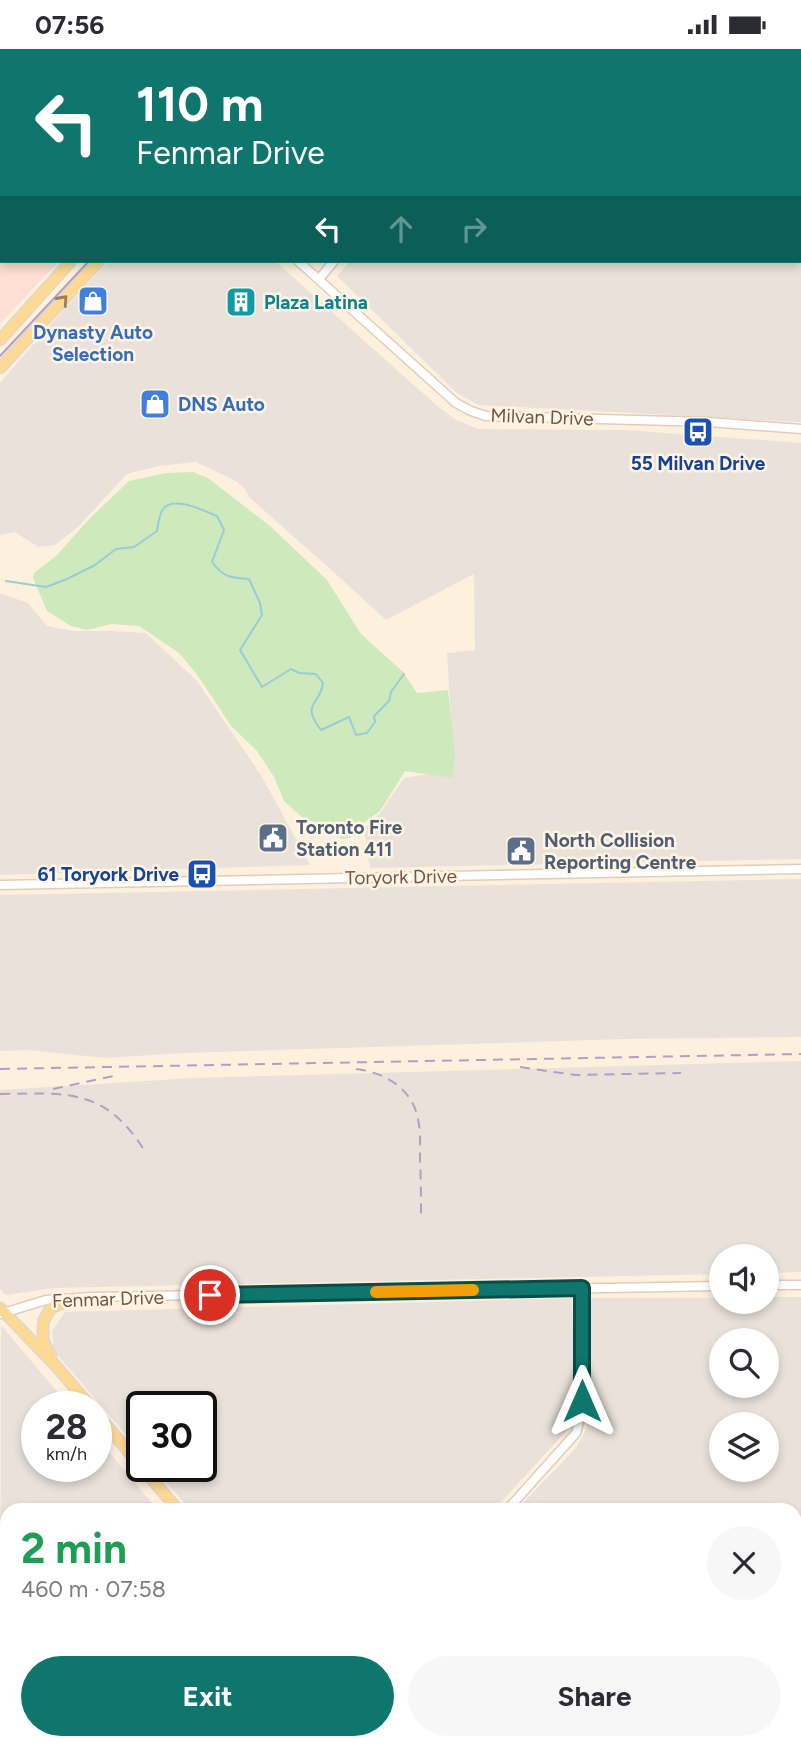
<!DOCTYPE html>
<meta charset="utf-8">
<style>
:root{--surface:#fff;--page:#f7f7f7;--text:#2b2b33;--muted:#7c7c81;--accent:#0f766e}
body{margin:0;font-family:Figtree,sans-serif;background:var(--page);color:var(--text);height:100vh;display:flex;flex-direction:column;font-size:26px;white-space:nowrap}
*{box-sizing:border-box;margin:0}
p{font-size:23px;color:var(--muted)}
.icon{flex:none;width:38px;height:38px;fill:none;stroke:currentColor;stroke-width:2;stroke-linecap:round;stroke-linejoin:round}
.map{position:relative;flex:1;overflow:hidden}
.side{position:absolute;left:0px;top:1454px;width:802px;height:247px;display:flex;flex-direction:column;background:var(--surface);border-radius:21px 21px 0 0;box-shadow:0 4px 10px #0003}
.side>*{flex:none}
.top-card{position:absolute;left:0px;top:0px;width:802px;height:214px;box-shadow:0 4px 10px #0003;background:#0f766e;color:#fff;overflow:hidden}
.controls{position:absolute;left:709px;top:1195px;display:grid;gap:14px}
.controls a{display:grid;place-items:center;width:70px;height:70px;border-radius:50%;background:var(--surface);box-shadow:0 4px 10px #0003;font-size:35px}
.speed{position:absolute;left:21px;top:1342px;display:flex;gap:14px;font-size:35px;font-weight:700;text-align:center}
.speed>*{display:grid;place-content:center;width:91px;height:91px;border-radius:50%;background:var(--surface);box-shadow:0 4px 10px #0003;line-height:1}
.speed small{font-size:18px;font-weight:400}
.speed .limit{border:4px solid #111;border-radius:10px;background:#fff;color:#111}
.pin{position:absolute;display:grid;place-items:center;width:60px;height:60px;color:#fff;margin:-30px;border:4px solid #fff;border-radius:50%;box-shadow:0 2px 7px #0007}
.me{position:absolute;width:77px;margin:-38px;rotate:0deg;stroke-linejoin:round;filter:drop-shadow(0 0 5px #0008)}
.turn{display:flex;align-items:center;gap:24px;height:147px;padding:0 21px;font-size:32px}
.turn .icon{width:91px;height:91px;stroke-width:2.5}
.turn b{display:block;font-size:49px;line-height:60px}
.lanes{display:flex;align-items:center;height:66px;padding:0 21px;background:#0003;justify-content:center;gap:35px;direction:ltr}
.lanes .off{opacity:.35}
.round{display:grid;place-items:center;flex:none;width:74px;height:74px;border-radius:37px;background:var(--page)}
.headline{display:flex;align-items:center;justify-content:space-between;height:119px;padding:0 21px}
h1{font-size:42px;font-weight:700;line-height:52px;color:#1e9e55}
.cta{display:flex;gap:14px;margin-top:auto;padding:14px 21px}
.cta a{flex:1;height:80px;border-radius:42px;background:var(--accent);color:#fff;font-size:28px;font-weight:700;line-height:80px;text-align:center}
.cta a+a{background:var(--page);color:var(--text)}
.status{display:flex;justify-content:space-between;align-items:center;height:49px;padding:0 35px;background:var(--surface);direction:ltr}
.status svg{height:19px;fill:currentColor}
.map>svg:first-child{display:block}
</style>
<div class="status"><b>07:56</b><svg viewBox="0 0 49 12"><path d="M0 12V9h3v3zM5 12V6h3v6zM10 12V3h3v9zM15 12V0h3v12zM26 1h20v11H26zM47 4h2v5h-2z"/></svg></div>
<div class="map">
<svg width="801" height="1700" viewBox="0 0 801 1700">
<rect width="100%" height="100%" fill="#fdf1de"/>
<!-- residential -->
<path fill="#f4e3cc" d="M0,0H194L193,2H2V137L0,135Z"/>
<!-- commercial -->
<path fill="#fedfd1" d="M0,135L2,137V212H59L0,275Z"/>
<!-- industrial -->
<path fill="#eae2da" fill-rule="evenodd" d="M303,0H703L707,2H301Z
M800,204L801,205V373L478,356L457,344L337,227L351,212H800Z
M109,212H275L435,355L456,371L479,380L625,381L801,394V810L370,819L364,780L380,764L404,729L454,721L447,604L475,601L474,525L386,571L329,519L250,449L245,440L236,432L196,413L159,417L127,425L78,478L55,496L38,498L15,483L0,486V334L57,268Z
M0,544L28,554L47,577L73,582H112L146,584L197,632L261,726L310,816L0,826Z
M801,830V988L626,990L184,1004L105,1009L29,1001L0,1002V846Z
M801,1012V1223L767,1224L766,1208H721V1225L54,1239L6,1246L0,1240V1041L193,1029Z
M767,1248H801V1614L795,1621L794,1461H516L576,1399L587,1378L588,1249H721V1253H766ZM721,1292H766V1337H721ZM721,1376H766V1421H721Z
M572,1249L575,1358L568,1380L494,1461H190L153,1418H201V1358H142V1404L54,1302L52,1282L65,1263Z
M1,1276L70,1358H37V1418H96V1388L158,1461H7V1694H276L271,1700H0Z
M801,1648V1700H751L757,1694H794L795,1654Z
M307,1694H354L359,1700H302Z
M386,1694H725L719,1700H391Z"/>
<!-- green -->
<path fill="#ceeabd" d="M193,423L208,429L270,477L327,531L361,585L403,623L417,644L448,641L455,703L453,729L405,722L380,762L361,776L350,789L341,790L322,776L303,769L284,752L274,728L257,702L231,677L198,627L179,604L139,577L111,575L87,581L71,577L47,562L33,529L34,524L56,507L92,467L129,432L166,424Z"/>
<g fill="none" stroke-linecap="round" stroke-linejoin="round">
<!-- stream -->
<path stroke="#98ccd8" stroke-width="2" d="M6,532L46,538L67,530L95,516L116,500L134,498L157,482C158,475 159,466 163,460C174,446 204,462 217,467L224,481L212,513C223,528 230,529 249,530L260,554L262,566L240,601L262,638L291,620L299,624L316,625L323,634C320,657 300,654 321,681L349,668L356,686L367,684L375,673L374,667L389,652L391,643L404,625"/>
<!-- minor casing -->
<g stroke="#e0cdba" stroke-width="11">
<path id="minor" d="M63,0L65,2
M108,2L109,0
M800,188L801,189
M298,212L456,354L471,362L486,367L709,373L801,380
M319,230L334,212
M0,836L801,820
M766,1236H801
M0,1265L46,1251L91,1248L721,1237
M507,1461L576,1384L582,1362L581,1239
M794,1636L801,1630
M290,1700L295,1694
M734,1700L739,1694"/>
</g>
<!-- major casing -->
<g stroke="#ddd7d3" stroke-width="13">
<path id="major" d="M266,2L268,0
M290,2L292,0
M0,291L71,212
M0,319L99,212
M0,1259L56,1317L91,1358
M51,1307L43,1291V1278L44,1271L51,1259L73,1250
M96,1364L178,1461
M373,1694L378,1700"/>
</g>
<!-- minor -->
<use href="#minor" stroke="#fff" stroke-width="8"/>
<!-- major -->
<use href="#major" stroke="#fed993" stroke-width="10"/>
<!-- tram -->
<path stroke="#b49ec5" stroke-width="2" d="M275,2L276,0
M0,307L89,212"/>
<!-- rail -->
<path stroke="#b49ec5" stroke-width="2" stroke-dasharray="10 7" stroke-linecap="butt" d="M520,1018L575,1026L681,1024
M0,1020L801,1005
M356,1020C383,1023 410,1038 417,1066C421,1080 420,1095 420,1110C421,1130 421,1150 421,1170
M53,1040L118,1026
M0,1045C69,1044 106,1039 146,1104"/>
</g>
<!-- one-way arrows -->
<defs><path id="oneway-chevron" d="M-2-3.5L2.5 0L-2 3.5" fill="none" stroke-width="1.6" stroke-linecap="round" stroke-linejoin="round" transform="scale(1.75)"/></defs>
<use stroke="#9c7e5d" href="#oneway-chevron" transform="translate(63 251) rotate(-48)"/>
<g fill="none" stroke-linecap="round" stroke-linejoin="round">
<!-- route casing -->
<g stroke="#0a4d48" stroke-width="18">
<path id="route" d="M210,1246L582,1239V1352"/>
</g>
<!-- route -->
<use href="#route" stroke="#0f766e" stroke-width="12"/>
<!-- slow -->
<path stroke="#f59e0b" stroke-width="12" d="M376,1243L473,1241"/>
</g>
<!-- icons -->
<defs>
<g id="shop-square" transform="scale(1.575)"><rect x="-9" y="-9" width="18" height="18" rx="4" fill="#3f7fe0" stroke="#fff5e4"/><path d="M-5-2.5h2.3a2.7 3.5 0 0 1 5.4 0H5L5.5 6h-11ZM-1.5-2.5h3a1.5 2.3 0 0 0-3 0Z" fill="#fff"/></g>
<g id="building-square" transform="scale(1.575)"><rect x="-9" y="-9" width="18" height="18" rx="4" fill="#0f9aa8" stroke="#fff5e4"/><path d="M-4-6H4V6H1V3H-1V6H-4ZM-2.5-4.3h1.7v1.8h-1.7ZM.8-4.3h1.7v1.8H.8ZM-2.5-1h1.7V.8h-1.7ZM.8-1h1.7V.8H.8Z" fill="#fff"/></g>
<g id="bus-square" transform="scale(1.575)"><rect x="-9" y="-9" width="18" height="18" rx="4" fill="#1a4fb4" stroke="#fff5e4"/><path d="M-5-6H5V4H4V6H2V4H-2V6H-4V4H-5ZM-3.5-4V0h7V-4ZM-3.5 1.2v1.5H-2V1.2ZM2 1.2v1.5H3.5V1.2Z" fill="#fff"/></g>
<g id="civic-square" transform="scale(1.575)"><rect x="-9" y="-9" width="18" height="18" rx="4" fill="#5c6f8a" stroke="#fff5e4"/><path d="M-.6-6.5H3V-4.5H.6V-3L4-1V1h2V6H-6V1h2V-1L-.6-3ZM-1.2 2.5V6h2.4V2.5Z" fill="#fff"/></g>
</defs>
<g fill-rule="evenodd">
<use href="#shop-square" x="93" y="252"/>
<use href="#building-square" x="241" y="253"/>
<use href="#shop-square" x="155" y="355"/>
<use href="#bus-square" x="698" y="383"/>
<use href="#civic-square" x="273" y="789"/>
<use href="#civic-square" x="521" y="802"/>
<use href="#bus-square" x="202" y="825"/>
</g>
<g text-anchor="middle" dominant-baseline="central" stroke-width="5" stroke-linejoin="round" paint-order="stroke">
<!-- culture labels -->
<g font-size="19" font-weight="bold" fill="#0d838f" stroke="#fff5e4" text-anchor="start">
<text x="264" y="253">Plaza Latina</text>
</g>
<!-- shop labels -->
<g font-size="19" font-weight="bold" fill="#366cbe" stroke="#fff5e4">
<text x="93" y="283">Dynasty Auto<tspan x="93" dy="22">Selection</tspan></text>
<text x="178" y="355" text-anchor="start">DNS Auto</text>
</g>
<!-- street labels -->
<g font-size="19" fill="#725746" stroke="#fff5e4">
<text transform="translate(542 368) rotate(2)">Milvan Drive</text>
<text transform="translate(401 828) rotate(-1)">Toryork Drive</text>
<text transform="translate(108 1250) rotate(-2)">Fenmar Drive</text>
</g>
<!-- transit labels -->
<g font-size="19" font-weight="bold" fill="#164399" stroke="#fff5e4">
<text x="698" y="414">55 Milvan Drive</text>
<text x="179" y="825" text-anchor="end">61 Toryork Drive</text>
</g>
<!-- service labels -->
<g font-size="19" font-weight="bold" fill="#4e5e75" stroke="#fff5e4" text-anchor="start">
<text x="296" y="778">Toronto Fire<tspan x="296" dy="22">Station 411</tspan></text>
<text x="544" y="791">North Collision<tspan x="544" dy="22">Reporting Centre</tspan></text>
</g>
</g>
</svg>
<div class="controls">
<a><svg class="icon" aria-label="sound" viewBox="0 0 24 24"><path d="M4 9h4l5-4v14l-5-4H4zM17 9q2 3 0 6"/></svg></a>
<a><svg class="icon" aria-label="search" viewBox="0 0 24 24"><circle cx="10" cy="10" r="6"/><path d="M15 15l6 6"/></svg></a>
<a><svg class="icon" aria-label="layers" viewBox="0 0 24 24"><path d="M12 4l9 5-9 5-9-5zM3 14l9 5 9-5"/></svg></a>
</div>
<div class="speed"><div>28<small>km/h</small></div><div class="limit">30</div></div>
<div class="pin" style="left:210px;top:1246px;background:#d93025"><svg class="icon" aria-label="arrive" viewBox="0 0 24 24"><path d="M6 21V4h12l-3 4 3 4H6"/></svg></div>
<svg class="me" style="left:582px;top:1352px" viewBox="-20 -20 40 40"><path d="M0-17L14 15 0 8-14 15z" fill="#0f766e" stroke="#fff" stroke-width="4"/></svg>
<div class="top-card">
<div class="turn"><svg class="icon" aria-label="left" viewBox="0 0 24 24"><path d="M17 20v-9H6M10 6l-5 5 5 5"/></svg><div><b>110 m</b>Fenmar Drive</div></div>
<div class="lanes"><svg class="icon" aria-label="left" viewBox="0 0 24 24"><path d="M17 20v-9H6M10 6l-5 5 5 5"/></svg><svg class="icon off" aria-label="ahead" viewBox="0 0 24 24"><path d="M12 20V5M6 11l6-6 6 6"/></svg><svg class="icon off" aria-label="right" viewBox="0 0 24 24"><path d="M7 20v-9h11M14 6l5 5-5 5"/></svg></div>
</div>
<section class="side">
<div class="headline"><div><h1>2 min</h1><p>460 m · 07:58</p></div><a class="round"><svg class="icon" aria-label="close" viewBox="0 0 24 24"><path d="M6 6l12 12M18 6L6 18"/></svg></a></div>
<div class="cta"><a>Exit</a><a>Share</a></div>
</section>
</div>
